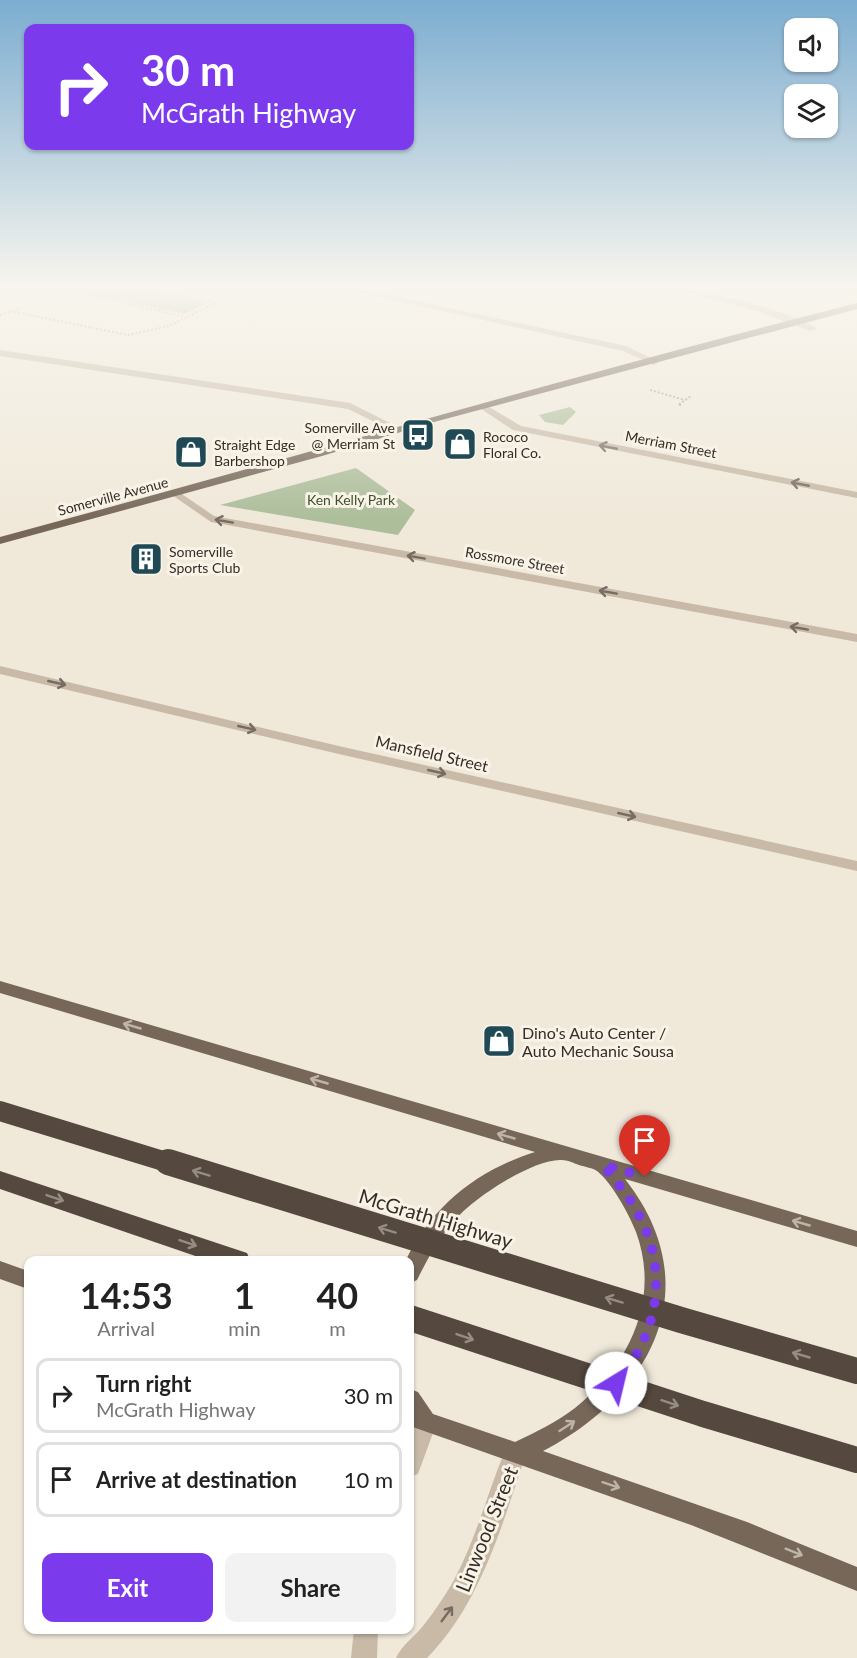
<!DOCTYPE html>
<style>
:root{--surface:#fff;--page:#f2f2f2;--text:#222;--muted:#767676;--line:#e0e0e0;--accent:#7c3aed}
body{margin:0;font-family:Lato,sans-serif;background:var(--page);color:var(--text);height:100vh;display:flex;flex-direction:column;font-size:22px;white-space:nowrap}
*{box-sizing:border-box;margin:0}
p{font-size:20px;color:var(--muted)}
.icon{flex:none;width:33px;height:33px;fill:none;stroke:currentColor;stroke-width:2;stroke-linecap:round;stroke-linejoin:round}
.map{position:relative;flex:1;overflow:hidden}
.details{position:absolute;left:24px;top:1256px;width:390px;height:378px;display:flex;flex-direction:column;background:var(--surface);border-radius:12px;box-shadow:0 2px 4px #0004}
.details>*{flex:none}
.hud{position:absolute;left:24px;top:24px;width:390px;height:126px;border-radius:12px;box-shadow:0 2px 4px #0004;background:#7c3aed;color:#fff;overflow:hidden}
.fabs{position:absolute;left:784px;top:18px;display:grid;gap:12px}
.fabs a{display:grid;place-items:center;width:54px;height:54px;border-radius:12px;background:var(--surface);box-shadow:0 2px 4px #0004;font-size:30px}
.pin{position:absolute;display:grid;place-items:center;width:51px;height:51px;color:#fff;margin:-62px -26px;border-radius:50% 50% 50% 0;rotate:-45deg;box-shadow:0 0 6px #0007}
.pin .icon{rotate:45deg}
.me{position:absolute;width:66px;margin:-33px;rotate:36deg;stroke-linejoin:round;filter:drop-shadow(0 0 4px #0008)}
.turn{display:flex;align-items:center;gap:21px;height:126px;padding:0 18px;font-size:27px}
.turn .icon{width:78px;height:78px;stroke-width:2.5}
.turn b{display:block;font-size:42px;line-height:51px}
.eta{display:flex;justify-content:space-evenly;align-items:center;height:102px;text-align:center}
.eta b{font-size:36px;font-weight:700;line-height:42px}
.action{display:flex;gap:12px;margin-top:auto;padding:12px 18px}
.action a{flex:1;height:69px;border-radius:12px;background:var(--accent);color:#fff;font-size:24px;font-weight:700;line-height:69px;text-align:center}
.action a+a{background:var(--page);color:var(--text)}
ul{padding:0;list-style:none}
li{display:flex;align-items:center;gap:18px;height:75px;margin:0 12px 9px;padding:0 6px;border:3px solid var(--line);border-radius:12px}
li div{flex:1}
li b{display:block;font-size:22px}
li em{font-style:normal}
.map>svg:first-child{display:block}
</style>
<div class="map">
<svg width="857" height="1658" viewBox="0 0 857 1658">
<rect width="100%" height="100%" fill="#f0e9da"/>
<!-- green -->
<path fill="#adbe9b" d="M79,288H144L206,303L185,314L74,291Z
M570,407L576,412L563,425L545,422L539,415Z
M356,468L415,510L398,535L220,505Z"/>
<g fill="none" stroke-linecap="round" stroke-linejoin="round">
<!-- path -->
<path stroke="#b3a591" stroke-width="2" stroke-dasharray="2 2" stroke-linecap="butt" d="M72,291L186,317
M10,311L128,335L169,326L215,303L152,288
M0,315L21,308
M650,390L685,400
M681,405H678L691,396"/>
<!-- minor -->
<path fill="#c8baa7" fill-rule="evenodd" d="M338,288H356L626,346L659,362L654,365L623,351Z
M667,288C698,288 794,311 817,329L810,331L757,311Z
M0,350L350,403L402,429L393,431L348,409L0,356Z
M484,404L521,426L857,492V498L513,430L481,409L479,407Z
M176,490L214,516L857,634V642L211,522L172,495V491Z
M0,666L343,747L857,861V871L343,755L0,674Z
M426,1412L434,1415L437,1422L418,1474L410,1477V1436L418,1415Z
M515,1443L523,1446L526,1454C502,1525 481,1603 427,1658H396C402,1645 414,1637 423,1626C434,1612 445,1596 454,1580C477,1537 488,1490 507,1446Z
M354,1629H378L377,1658H351Z"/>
<!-- major -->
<path fill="#766759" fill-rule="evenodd" d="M857,303V309L434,422L322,456L0,544V537C286,460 570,376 857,303Z
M0,981L857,1231V1247L625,1179C709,1286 653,1394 543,1451L747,1522L857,1567V1591L691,1525L410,1426V1389L418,1392L433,1414L515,1442C536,1432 557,1422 575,1408C629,1365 661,1300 636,1232C629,1214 612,1183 597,1171C593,1168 585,1167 579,1165C574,1163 567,1160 562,1160C534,1158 474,1198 456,1219C439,1237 428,1258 417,1280L410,1283V1260H406C432,1206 478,1170 535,1152L0,993Z
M0,1261L28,1271V1289L0,1279Z"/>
<!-- highway -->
<path fill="#55493f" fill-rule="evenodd" d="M0,1171L247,1253L250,1260H207L0,1189Z"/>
<!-- highway-bridge-far1 -->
<path stroke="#55493f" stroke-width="20" d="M0,1111L173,1164"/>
<!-- highway-bridge -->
<path stroke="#55493f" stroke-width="26" d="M168,1162L681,1320L857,1371
M410,1318L703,1414L857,1460"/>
</g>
<!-- one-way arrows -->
<defs><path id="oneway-shaft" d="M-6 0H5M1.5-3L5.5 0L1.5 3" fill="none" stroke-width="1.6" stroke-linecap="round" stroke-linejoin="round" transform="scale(1.5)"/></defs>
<g stroke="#776c61">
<use href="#oneway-shaft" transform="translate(608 447) rotate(-169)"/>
<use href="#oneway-shaft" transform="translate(800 484) rotate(-169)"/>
<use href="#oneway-shaft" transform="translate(224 521) rotate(-170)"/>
<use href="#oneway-shaft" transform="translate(416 557) rotate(-170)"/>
<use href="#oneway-shaft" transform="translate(608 592) rotate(-170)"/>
<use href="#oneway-shaft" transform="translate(799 628) rotate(-170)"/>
<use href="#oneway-shaft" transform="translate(57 683) rotate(13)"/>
<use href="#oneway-shaft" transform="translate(247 728) rotate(13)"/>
<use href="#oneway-shaft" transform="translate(437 772) rotate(13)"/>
<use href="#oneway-shaft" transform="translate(627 815) rotate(13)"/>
<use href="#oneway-shaft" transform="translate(447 1614) rotate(-53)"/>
</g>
<g stroke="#beb4a7">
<use href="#oneway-shaft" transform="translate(132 1026) rotate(-164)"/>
<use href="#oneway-shaft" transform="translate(319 1081) rotate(-164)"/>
<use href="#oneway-shaft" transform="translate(506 1136) rotate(-164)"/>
<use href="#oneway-shaft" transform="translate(801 1223) rotate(-164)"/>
<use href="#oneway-shaft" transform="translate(567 1426) rotate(-33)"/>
<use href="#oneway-shaft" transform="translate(611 1485) rotate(18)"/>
<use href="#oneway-shaft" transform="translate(794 1552) rotate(22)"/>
</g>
<g stroke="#968d82">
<use href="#oneway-shaft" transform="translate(201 1173) rotate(-163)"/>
<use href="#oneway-shaft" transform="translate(55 1198) rotate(19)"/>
<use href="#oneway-shaft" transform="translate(387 1230) rotate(-163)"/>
<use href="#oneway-shaft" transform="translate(188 1243) rotate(19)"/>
<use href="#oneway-shaft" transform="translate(614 1300) rotate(-163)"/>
<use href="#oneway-shaft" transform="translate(465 1337) rotate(19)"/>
<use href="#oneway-shaft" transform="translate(801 1355) rotate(-164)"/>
<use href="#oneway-shaft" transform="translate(670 1403) rotate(18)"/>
</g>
<!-- sky -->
<linearGradient id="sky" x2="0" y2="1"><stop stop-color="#7cadd0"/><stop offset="0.55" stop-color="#f8f5ee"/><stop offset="1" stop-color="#f8f5ee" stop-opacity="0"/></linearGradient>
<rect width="857" height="521" fill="url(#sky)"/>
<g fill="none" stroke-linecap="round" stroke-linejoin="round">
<!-- route -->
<path stroke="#7c3aed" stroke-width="10" stroke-dasharray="0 18" d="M616,1383C661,1332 670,1264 633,1205C625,1191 613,1178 603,1165L645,1177"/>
</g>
<!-- icons -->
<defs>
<g id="bus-square" transform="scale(1.725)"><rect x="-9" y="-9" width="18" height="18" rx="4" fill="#1f4954" stroke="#f8f3e6"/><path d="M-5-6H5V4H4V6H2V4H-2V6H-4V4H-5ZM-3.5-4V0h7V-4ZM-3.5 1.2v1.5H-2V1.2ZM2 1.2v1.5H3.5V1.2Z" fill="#fff"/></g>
<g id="shop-square" transform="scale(1.725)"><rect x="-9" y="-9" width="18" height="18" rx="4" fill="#1f4954" stroke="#f8f3e6"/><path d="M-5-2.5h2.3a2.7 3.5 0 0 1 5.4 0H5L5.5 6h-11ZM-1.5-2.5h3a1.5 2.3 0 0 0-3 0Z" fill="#fff"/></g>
<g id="building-square" transform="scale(1.725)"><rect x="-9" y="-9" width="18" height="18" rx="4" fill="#1f4954" stroke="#f8f3e6"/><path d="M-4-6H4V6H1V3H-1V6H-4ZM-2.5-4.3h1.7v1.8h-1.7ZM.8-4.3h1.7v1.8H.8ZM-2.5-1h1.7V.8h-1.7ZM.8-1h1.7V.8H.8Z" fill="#fff"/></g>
</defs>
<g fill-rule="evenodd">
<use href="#bus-square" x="418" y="435"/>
<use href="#shop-square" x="460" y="444"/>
<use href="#shop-square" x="191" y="452"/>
<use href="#building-square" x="146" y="559"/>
<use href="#shop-square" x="499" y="1041"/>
</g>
<g text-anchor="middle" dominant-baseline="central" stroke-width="6" stroke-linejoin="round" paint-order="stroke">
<!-- far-poi labels -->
<g font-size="14" fill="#342d27" stroke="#f8f3e6" text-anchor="start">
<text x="395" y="427" text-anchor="end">Somerville Ave<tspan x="395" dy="16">@ Merriam St</tspan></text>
<text x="483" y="436">Rococo<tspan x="483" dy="16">Floral Co.</tspan></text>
<text x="214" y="444">Straight Edge<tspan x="214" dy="16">Barbershop</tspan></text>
<text x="169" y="551">Somerville<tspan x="169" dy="16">Sports Club</tspan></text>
</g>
<!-- far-street labels -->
<g font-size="14" fill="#342d27" stroke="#f8f3e6">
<text transform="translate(671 444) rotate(11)">Merriam Street</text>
<text transform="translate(113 496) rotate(-15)">Somerville Avenue</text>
<text transform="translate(515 560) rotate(10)">Rossmore Street</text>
</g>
<!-- far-park labels -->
<g font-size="14" fill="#3e512c" stroke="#f8f3e6">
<text x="351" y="499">Ken Kelly Park</text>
</g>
<!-- street labels -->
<g font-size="16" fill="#342d27" stroke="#f8f3e6">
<text transform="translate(432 753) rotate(13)">Mansfield Street</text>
</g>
<!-- poi labels -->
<g font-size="16" fill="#342d27" stroke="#f8f3e6" text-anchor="start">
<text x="522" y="1032">Dino's Auto Center /<tspan x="522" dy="18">Auto Mechanic Sousa</tspan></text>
</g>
<!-- near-street labels -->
<g font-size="20" fill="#342d27" stroke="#f8f3e6">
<text transform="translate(436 1218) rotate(17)">McGrath Highway</text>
<text transform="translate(486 1529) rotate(-68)">Linwood Street</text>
</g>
</g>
</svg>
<div class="fabs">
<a><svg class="icon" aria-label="sound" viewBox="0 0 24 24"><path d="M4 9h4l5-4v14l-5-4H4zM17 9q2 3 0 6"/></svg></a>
<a><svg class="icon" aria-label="layers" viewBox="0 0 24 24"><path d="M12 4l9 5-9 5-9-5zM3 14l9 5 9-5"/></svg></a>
</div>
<div class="pin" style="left:645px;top:1177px;background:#d93025"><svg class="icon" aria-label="arrive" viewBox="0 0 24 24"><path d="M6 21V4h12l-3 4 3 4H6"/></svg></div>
<svg class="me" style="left:616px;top:1383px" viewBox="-20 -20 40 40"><circle r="19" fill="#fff"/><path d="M0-13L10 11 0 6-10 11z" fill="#7c3aed"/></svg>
<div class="hud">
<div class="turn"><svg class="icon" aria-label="right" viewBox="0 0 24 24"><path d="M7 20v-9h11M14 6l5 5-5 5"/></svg><div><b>30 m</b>McGrath Highway</div></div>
</div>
<section class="details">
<div class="eta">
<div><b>14:53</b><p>Arrival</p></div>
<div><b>1</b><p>min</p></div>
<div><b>40</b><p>m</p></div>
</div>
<ul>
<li><svg class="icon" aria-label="right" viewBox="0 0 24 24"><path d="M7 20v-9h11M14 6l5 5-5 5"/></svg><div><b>Turn right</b><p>McGrath Highway</p></div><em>30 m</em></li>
<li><svg class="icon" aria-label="arrive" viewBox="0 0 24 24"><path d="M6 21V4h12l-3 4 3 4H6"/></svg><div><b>Arrive at destination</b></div><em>10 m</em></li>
</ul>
<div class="action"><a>Exit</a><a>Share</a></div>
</section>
</div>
